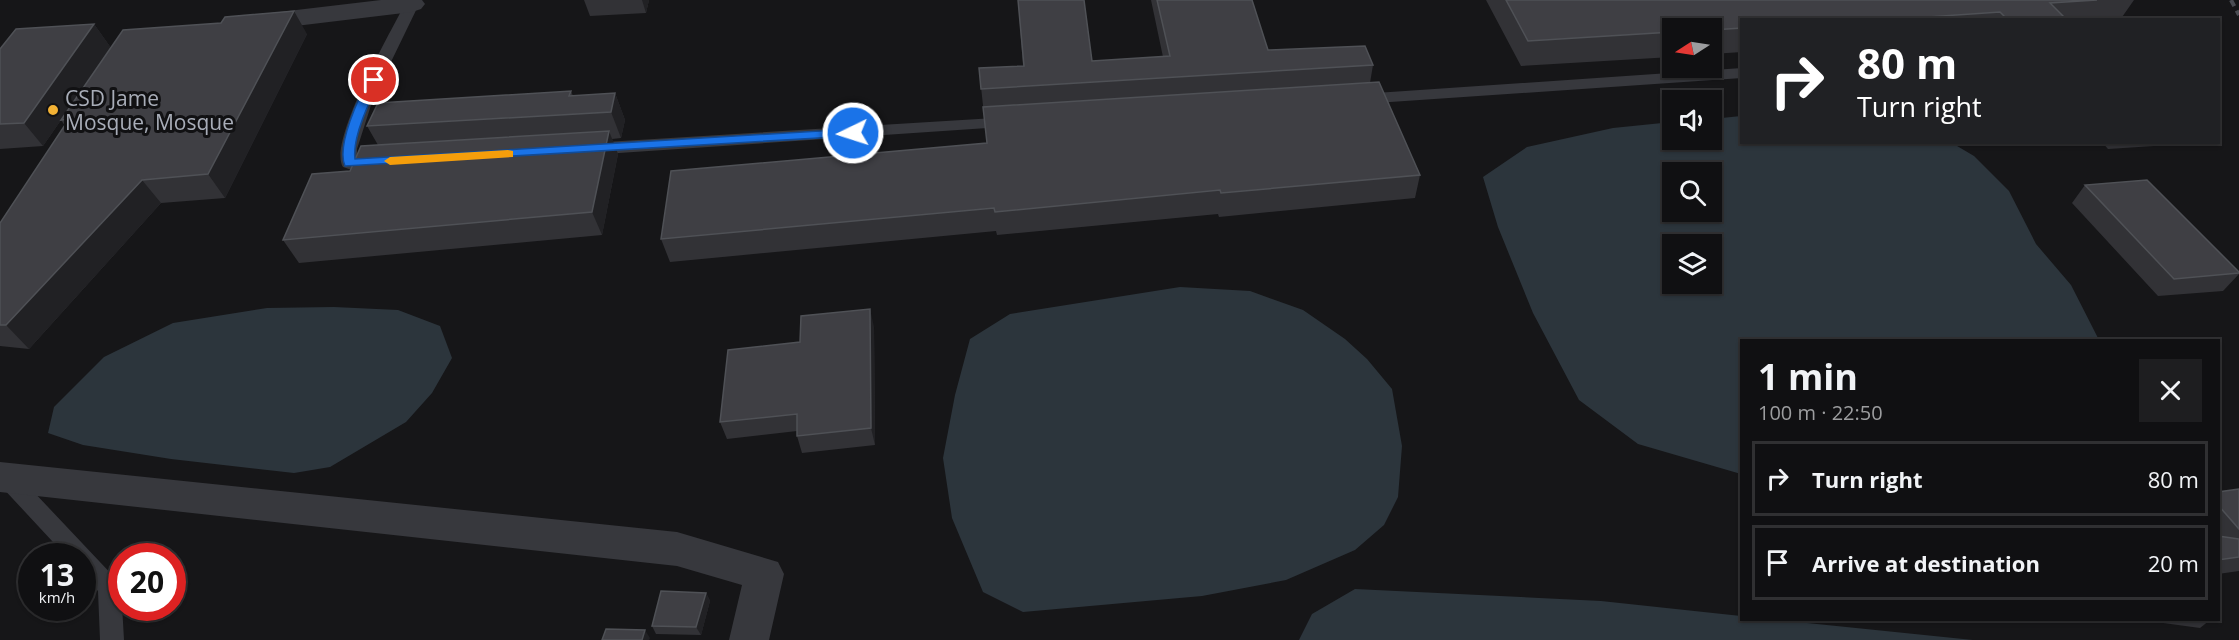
<!DOCTYPE html>
<meta charset="utf-8">
<style>
:root{--surface:#101012;--page:#1e1e20;--text:#f1f3f6;--muted:#9c9d9f;--line:#303032}
body{margin:0;font-family:"Open Sans",sans-serif;background:var(--page);color:var(--text);height:100vh;display:flex;flex-direction:column;font-size:22px;white-space:nowrap}
*{box-sizing:border-box;margin:0}
p{font-size:20px;color:var(--muted)}
.icon{flex:none;width:33px;height:33px;fill:none;stroke:currentColor;stroke-width:2;stroke-linecap:round;stroke-linejoin:round}
.map{position:relative;flex:1;overflow:hidden}
.sheet{position:absolute;left:1740px;top:339px;width:480px;height:282px;display:flex;flex-direction:column;background:var(--surface);border-radius:0px;box-shadow:0 2px 4px #0004,0 0 0 2px var(--line)}
.sheet>*{flex:none}
.hud{position:absolute;left:1740px;top:18px;width:480px;height:126px;border-radius:0px;box-shadow:0 2px 4px #0004,0 0 0 2px var(--line);background:#202124;color:#fff;overflow:hidden}
.needle{width:39px;rotate:258deg}
.buttons{position:absolute;left:1662px;top:18px;display:grid;gap:12px}
.buttons a{display:grid;place-items:center;width:60px;height:60px;border-radius:0px;background:var(--surface);box-shadow:0 2px 4px #0004,0 0 0 2px var(--line);font-size:30px}
.speed{position:absolute;left:18px;top:543px;display:flex;gap:12px;font-size:30px;font-weight:700;text-align:center}
.speed>*{display:grid;place-content:center;width:78px;height:78px;border-radius:50%;background:var(--surface);box-shadow:0 2px 4px #0004,0 0 0 2px var(--line);line-height:1}
.speed small{font-size:15px;font-weight:400}
.speed .limit{border:9px solid #d22;background:#fff;color:#111}
.pin{position:absolute;display:grid;place-items:center;width:51px;height:51px;color:#fff;margin:-26px;border:3px solid #fff;border-radius:50%;box-shadow:0 2px 6px #0007}
.me{position:absolute;width:66px;margin:-33px;rotate:266deg;stroke-linejoin:round;filter:drop-shadow(0 0 4px #0008)}
.turn{display:flex;align-items:center;gap:21px;height:126px;padding:0 18px;font-size:27px}
.turn .icon{width:78px;height:78px;stroke-width:2.5}
.turn b{display:block;font-size:42px;line-height:51px}
.round{display:grid;place-items:center;flex:none;width:63px;height:63px;border-radius:0px;background:var(--page)}
.headline{display:flex;align-items:center;justify-content:space-between;height:102px;padding:0 18px}
h1{font-size:36px;font-weight:700;line-height:45px}
ul{padding:0;list-style:none}
li{display:flex;align-items:center;gap:18px;height:75px;margin:0 12px 9px;padding:0 6px;border:3px solid var(--line);border-radius:0px}
li div{flex:1}
li b{display:block;font-size:22px}
li em{font-style:normal}
.map>svg:first-child{display:block}
</style>
<div class="map">
<svg width="2239" height="640" viewBox="0 0 2239 640">
<rect width="100%" height="100%" fill="#161618"/>
<!-- water -->
<path fill="#2c353c" fill-rule="evenodd" d="M1741,116L1742,142L1952,143L1974,156L2009,191L2036,244L2071,285L2099,340H1742L1741,474L1638,444L1579,400L1533,313L1498,227L1483,177L1527,147L1613,128L1672,122V140H1712V119ZM1672,172H1712V212H1672ZM1672,244H1712V284H1672Z
M1180,287L1250,291L1303,310L1345,339L1367,359L1392,389L1402,446L1398,497L1384,525L1355,550L1286,580L1202,596L1023,612L983,592L952,518L943,458L955,395L970,339L1010,314Z
M334,307L398,310L440,326L452,358L432,393L406,422L330,467L294,473L171,459L83,445L48,433L54,407L104,357L173,323L267,308Z
M1355,589L1601,601L1741,616L1742,620H1777L1973,640H1299L1312,614Z"/>
<g fill="none" stroke-linecap="round" stroke-linejoin="round">
<!-- lane -->
<path fill="#37383d" fill-rule="evenodd" d="M407,0H421L373,99L357,149V157L386,158L389,162L386,166L349,169L343,167C327,142 393,28 407,0Z
M1742,68V78L1361,104L1353,99L1361,94Z
M1011,117L1017,118L1019,122L1017,126L589,155L583,153L580,149L583,145L589,143Z
M6,468L14,471L117,580L121,587L124,640H100L98,591L82,575V556H66L0,485V470Z"/>
<!-- street -->
<path fill="#37383d" fill-rule="evenodd" d="M381,0H422L425,4L421,9L412,12L253,31L244,28L240,23L244,18L253,15Z
M0,462L677,532L778,562L784,574L769,640H729L742,585L677,566L0,492Z"/>
<!-- rail -->
<path stroke="#4a4c52" stroke-width="4" stroke-dasharray="7 5" stroke-linecap="butt" d="M2231,0L2239,15"/>
</g>
<!-- wall -->
<path fill="#323236" d="M584,0H649L646,13L590,16Z
M1018,0H1084L1092,61L1163,57L1151,0H1252L1268,50L1373,65L1370,83L1420,175L1415,198L1219,217L1218,214L997,235L996,231L670,262L661,239L987,143L979,68L1023,66Z
M1486,0H2134L2120,20H1742V52L1712,54V28H1672V57L1521,66Z
M94,24L111,48L307,34L225,198L161,203L29,349L0,346V223L65,126L61,120L43,146L0,149V49Z
M571,91L573,96L615,93L625,120L621,138L612,139L618,154L602,235L299,263L283,240L350,171L378,145L367,126Z
M2102,142H2157L2154,146L2108,149Z
M2085,185L2239,272V274L2223,291L2158,296L2072,203Z
M874,327L875,445L802,453L797,436V431L727,439L720,422L800,342Z
M2239,489V571L2218,574V492Z
M706,593L710,601L701,635L656,634L652,626Z
M2155,620H2210L2200,628L2156,622Z"/>
<!-- shaded-wall -->
<path fill="#212124" d="M642,0H649L646,13Z
M294,11L307,34L225,198L208,174Z
M94,24L111,48L43,146L24,123Z
M615,93L625,120L621,138L611,112Z
M609,131L618,154L602,235L592,212Z
M142,180L161,203L29,349L6,325Z
M870,309L874,327L875,445L871,428Z
M706,593L710,601L701,635L696,627Z
M645,630L650,638L649,640H642Z"/>
<!-- building -->
<path fill="#3f3f44" stroke="#4f5156" stroke-width="1.5" d="M1018,0H1084L1092,61L1170,56L1157,0H1252L1268,50L1365,46L1373,65L981,89L979,68L1024,66Z
M1506,0H2097L2050,3L2067,20H2008L2000,12L1884,20H1742V28L1712,30V28H1672V32L1528,41Z
M294,11L208,174L142,180L6,325H0V223L69,119L61,120L123,30L221,23L225,17Z
M94,24L24,123L0,124V49L16,29Z
M1379,82L1420,175L1221,193L1220,190L995,212L994,208L661,239L671,171L987,143L983,107Z
M571,91L569,96L615,93L611,112L367,126L378,103Z
M609,131L592,212L283,240L312,174L350,171L361,146Z
M2147,180L2239,272V273L2174,279L2085,185Z
M870,309L871,428L797,436V414L720,422L728,350L800,342L801,316Z
M2239,489V529L2218,505V492Z
M2218,536L2239,539V557L2218,560Z
M661,591L706,593L696,627L652,626Z
M606,629L645,630L642,640H602Z"/>
<!-- route -->
<path fill="#1a73e8" stroke="#114b97" stroke-width="1.5" d="M374,76L380,80C370,100 352,137 355,159L853,129L859,133L853,136L345,166C336,146 359,96 370,77Z"/>
<!-- slow -->
<path fill="#f59e0b" d="M508,150L513,151V157L390,165L384,161L390,157Z"/>
<!-- markers -->
<circle fill="#f2b134" stroke="#111113" stroke-width="2" cx="53" cy="110" r="6"/>
<g text-anchor="middle" dominant-baseline="central" stroke-width="6" stroke-linejoin="round" paint-order="stroke">
<!-- poi labels -->
<g font-size="21" fill="#a8adb8" stroke="#111113" text-anchor="start">
<text x="65" y="98">CSD Jame<tspan x="65" dy="24">Mosque, Mosque</tspan></text>
</g>
</g>
</svg>
<div class="buttons">
<a><svg class="needle" viewBox="-14 -14 28 28"><path d="M0-13l5 13h-10z" fill="#e53935"/><path d="M0 13l5-13h-10z" fill="#9c9d9f"/></svg></a>
<a><svg class="icon" aria-label="sound" viewBox="0 0 24 24"><path d="M4 9h4l5-4v14l-5-4H4zM17 9q2 3 0 6"/></svg></a>
<a><svg class="icon" aria-label="search" viewBox="0 0 24 24"><circle cx="10" cy="10" r="6"/><path d="M15 15l6 6"/></svg></a>
<a><svg class="icon" aria-label="layers" viewBox="0 0 24 24"><path d="M12 4l9 5-9 5-9-5zM3 14l9 5 9-5"/></svg></a>
</div>
<div class="speed"><div>13<small>km/h</small></div><div class="limit">20</div></div>
<div class="pin" style="left:374px;top:80px;background:#d93025"><svg class="icon" aria-label="arrive" viewBox="0 0 24 24"><path d="M6 21V4h12l-3 4 3 4H6"/></svg></div>
<svg class="me" style="left:853px;top:133px" viewBox="-20 -20 40 40"><circle r="17" fill="#1a73e8" stroke="#fff" stroke-width="3"/><path d="M0-11L8 9 0 5-8 9z" fill="#fff"/></svg>
<div class="hud">
<div class="turn"><svg class="icon" aria-label="right" viewBox="0 0 24 24"><path d="M7 20v-9h11M14 6l5 5-5 5"/></svg><div><b>80 m</b>Turn right</div></div>
</div>
<section class="sheet">
<div class="headline"><div><h1>1 min</h1><p>100 m · 22:50</p></div><a class="round"><svg class="icon" aria-label="close" viewBox="0 0 24 24"><path d="M6 6l12 12M18 6L6 18"/></svg></a></div>
<ul>
<li><svg class="icon" aria-label="right" viewBox="0 0 24 24"><path d="M7 20v-9h11M14 6l5 5-5 5"/></svg><div><b>Turn right</b></div><em>80 m</em></li>
<li><svg class="icon" aria-label="arrive" viewBox="0 0 24 24"><path d="M6 21V4h12l-3 4 3 4H6"/></svg><div><b>Arrive at destination</b></div><em>20 m</em></li>
</ul>
</section>
</div>
